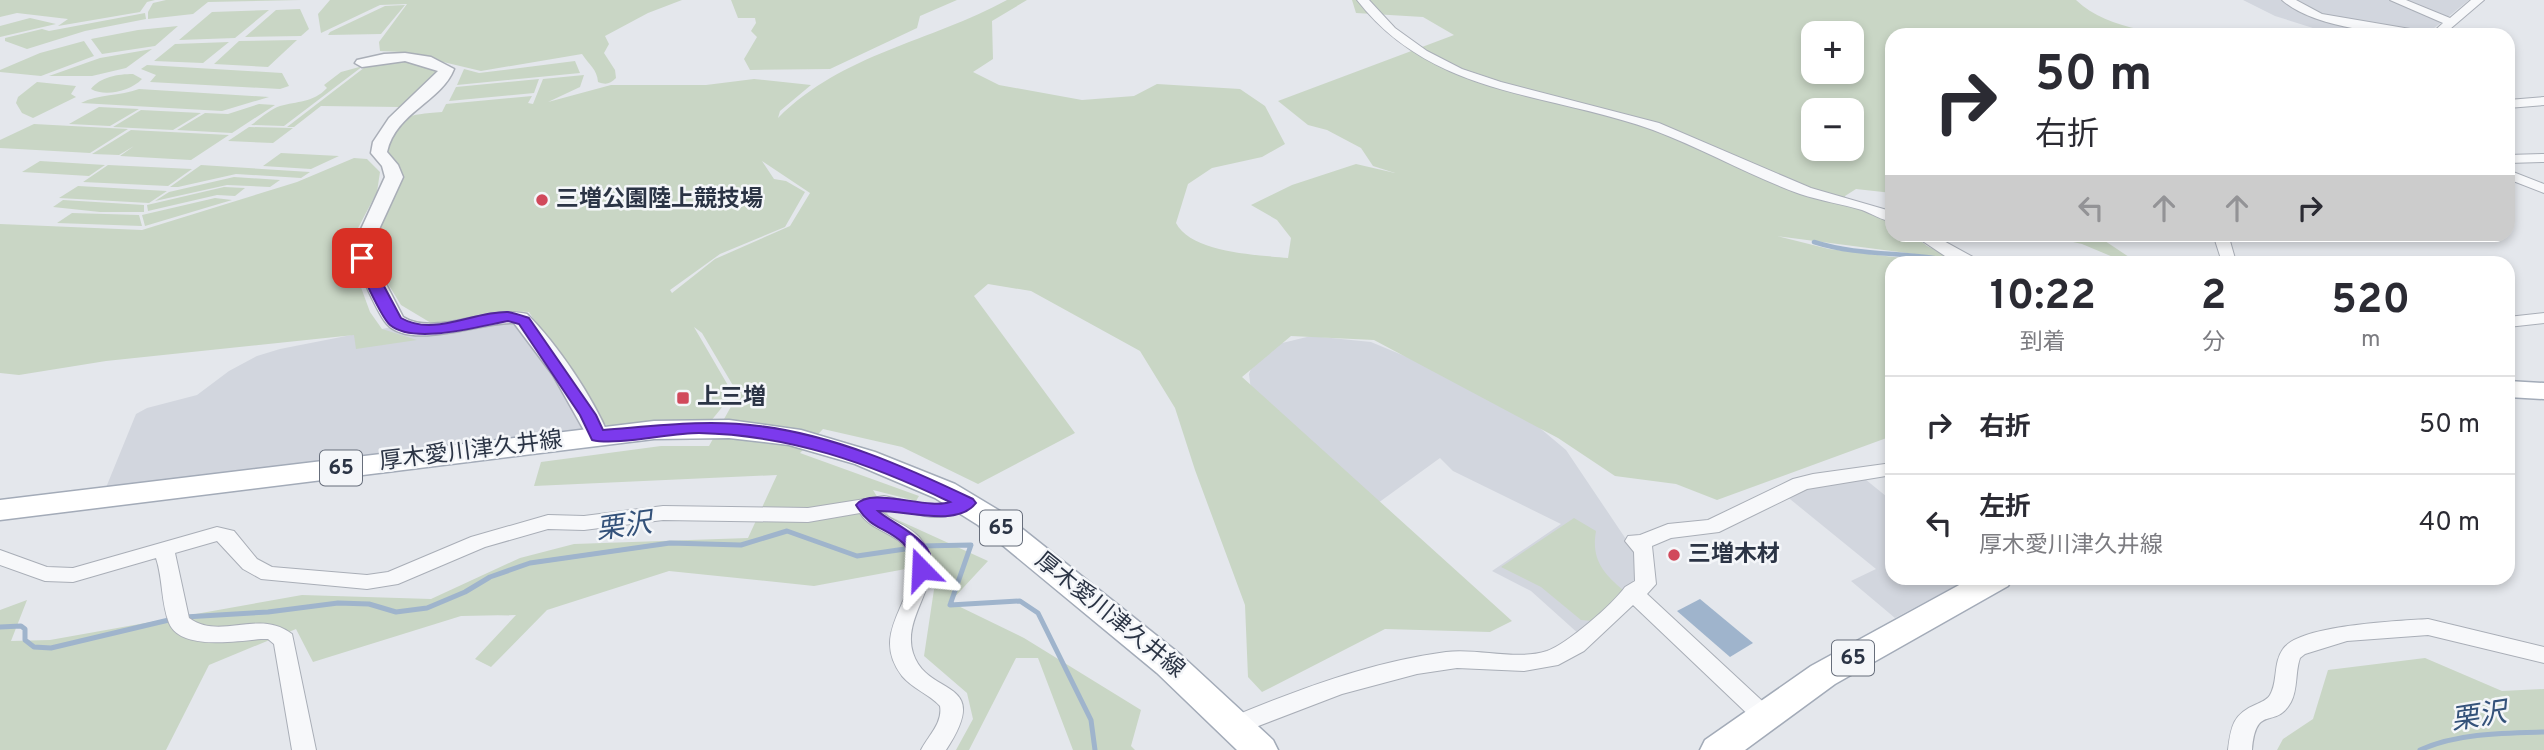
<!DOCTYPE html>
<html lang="ja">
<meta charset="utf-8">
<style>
:root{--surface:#fff;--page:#f7f7f7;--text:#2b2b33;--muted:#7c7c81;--line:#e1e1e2}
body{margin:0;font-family:Overpass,"Noto Sans JP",sans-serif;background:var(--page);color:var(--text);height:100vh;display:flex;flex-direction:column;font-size:26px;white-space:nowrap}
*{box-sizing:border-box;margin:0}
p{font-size:23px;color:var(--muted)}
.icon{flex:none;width:38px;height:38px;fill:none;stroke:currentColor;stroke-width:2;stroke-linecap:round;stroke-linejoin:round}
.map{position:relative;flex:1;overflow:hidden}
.drawer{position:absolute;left:1885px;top:256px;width:630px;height:329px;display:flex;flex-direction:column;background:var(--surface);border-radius:21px;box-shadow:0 4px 10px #0003}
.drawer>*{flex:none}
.top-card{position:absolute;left:1885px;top:28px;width:630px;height:214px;border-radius:21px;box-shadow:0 4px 10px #0003;background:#fff;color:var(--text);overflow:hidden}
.fabs{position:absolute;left:1801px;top:21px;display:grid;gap:14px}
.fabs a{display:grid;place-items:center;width:63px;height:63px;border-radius:14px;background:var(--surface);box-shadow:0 4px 10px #0003;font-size:35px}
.pin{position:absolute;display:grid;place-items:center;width:60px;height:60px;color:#fff;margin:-30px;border-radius:14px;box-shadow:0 4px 10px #0006}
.me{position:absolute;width:77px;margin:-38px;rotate:339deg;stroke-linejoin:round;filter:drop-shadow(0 0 5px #0008)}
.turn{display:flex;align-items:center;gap:24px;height:147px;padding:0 35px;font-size:32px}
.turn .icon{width:91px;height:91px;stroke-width:2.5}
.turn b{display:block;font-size:49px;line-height:60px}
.lanes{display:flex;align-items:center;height:66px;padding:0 35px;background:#0003;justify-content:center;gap:35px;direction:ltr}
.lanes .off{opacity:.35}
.eta{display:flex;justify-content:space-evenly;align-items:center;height:119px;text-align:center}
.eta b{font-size:42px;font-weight:700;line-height:49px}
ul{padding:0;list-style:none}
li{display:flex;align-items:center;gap:21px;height:98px;padding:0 35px;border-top:2px solid var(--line)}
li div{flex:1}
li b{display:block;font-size:26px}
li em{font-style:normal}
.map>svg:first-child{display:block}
</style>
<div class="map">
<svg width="2544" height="750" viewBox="0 0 2544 750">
<rect width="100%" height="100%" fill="#e4e7ec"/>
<!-- built -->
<path fill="#d2d6de" d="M2243,0H2469L2428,33L2359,23L2368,35H2335L2275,16Z
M506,321L519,323L590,430L105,490L136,414L147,408L197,395L229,371L257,356L280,349L392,327L396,331L427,334Z
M1311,336L1371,342L1503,397L1566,450L1638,557L1641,579L1580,635L1531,591L1492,571L1561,524L1453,471L1440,458L1378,503L1251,390L1249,374L1254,361L1274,345Z
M1860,475L1892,501V578H1970L1895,618L1851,581L1876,569L1785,495L1807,485Z"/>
<!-- green -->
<path fill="#c9d6c5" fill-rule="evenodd" d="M0,0H155L147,2L140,12L58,26L68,19L17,13L0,17Z
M166,0H301L208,2L193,14L148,19V12L153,3Z
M330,0H682L648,13L605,36L609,44L604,53L615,70L616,78C610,84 606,85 598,82C597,69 589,65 582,54L481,71L401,52L380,51L379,42L407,4L380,5L321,33L318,14Z
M731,0H957L920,16L917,28L830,69L750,70L744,59L757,37L751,31L756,23L755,18H738Z
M1007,0H1027L992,21L993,59L973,72L999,85L1082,100L1134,96L1157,84L1240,89L1265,106L1285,144L1262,157L1212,168L1188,184L1176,223C1191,253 1258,255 1288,258L1291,238L1277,220L1251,205L1292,185L1356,164L1395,173L1373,166L1361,148L1327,130L1308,125L1278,101L1454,35L1423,17L1356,13L1352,0H2076C2110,32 2165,34 2209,35H1993C1960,31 1925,35 1892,35V193L1856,189L1845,196L1847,205L1892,221V234L1913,235L1927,246L1953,259L1777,236L1829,249L1910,259L1912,262H1892V436L1717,500L1676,484L1615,476L1558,438L1374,340L1291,336L1242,377L1512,621L1490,632L1385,629L1262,692L1248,677L1245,605L1195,470L1175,408L1140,351L1031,291L988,284L974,296L1075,433L978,484L902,447L823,429L800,453L919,496L916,501L873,490L889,516L988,561L950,602L1024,638L1141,710L1131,746L1135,750H1073L1038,658H1016L969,750H956L973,719L967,693L924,656L938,563L814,586L669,571L547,610L491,667L475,659L516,615L461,616L313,662L296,629L209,665L166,750H0V610L27,600L11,641L50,640L302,595L431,599L520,558L574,544L748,538L777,475L534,486L541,462L661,446H709L738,394L702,333L694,327L733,394L710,422L613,428L598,421L529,312L512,311L431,323L401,305L374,261V242L399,187L400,172L386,149C400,114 406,115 442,112L446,104L532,96L528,103L533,104L543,79L584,75L580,87L548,102L611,85H706L754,79L811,85L780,111L778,118C843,53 930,42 1007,0ZM1813,33H1852V72H1813ZM1813,110H1852V149H1813ZM762,161L810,193L790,226L715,259L672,293L670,290L720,254L785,227L805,192L786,181L774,179Z
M405,5L381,34L328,35L330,32L385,6Z
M300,9L309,29L301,36L245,37L276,10Z
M269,10L235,38L179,40L212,12Z
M145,13L146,19L85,31L27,49L5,41V38L42,29L49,31Z
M30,18L56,24L0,37V26Z
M178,26L155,46L102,54L91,39L138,30Z
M297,40L268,67L214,64L239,41Z
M84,41L94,56L41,76L0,72V70L40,53Z
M229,42L203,63L154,61L175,44Z
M152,49L126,68L92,76H49L100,58Z
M393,61H410L436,71V75L399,107L321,106L294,127H287L369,64Z
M575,61L580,73L457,85L464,69L479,73Z
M147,65L282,73L289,86L280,89L150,82L156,75L141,69Z
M363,66L284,126L251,125C260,119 270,109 280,106C297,101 313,103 327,88L324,85L341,72Z
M133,74L142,79C131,91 105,97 91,89C100,77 118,74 133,74Z
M539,79L534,93L449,101L456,87Z
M37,82L76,86L71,94L76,97L33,118L22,113L16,103L18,97Z
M139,89L269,97L222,111L81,103C98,94 120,96 139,89Z
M259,104L275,105L232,133L177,130L205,113L228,114Z
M99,107L139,109L110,126L69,124Z
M141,110L201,113L173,130L113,127Z
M34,124L128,129L90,153L0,148V140Z
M249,127L293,128L273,143L228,141Z
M131,130L229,135L191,160L120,156L134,146L119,155L92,154Z
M281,153L339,156L311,169L263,166Z
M354,158L367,159L380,172L377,192L347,249L370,312L382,329L417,340L356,349L354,335L106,361L19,375L0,373V224L142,230L297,182Z
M40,161L105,165L89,176L22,172Z
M108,165L192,169L168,186L83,182Z
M201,165L310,172L301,178L236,174L178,187H170Z
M234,177L280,180L270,187L227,185L155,201L169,192Z
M78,186L167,191L149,203L59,198Z
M224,187L245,188L235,196L217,195L148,211L147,205Z
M215,198L232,200L145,226L142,215Z
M63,200L144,205V212H100L53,207Z
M72,213L139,215L142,226L57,223Z
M2042,235H2096L2135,261L2164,262H2125L2082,244Z
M1574,518L1596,531C1591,559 1603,573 1623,590L1592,621L1581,620L1541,587L1501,567Z
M2425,658L2502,691L2544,689V750H2277L2283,739L2313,719L2328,670Z"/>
<!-- water -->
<path fill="#9fb4cc" d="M1700,599L1753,643L1730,657L1677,611Z"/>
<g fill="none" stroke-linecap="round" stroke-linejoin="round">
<!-- stream-far1 -->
<path stroke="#9fb4cc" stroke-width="4.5" d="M1814,242C1861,257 1910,251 1957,262"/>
<!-- stream -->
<path stroke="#9fb4cc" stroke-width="5" d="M920,546L971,545L950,605L1020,601L1038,613L1091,720L1095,750
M185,617L268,612L338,603L369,604L396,612L427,608L465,592L490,577L530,563L670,543L741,545L787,531L857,556L912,548
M0,627L21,626L25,629V640L34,647L51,648L173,619
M2420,750C2457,733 2504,733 2544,732"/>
<!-- minor casing -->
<g stroke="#a9aeb7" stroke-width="2">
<path id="minor" d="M1357,0H1369L1395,28L1427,51L1462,69L1501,82L1659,123L1811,188L1887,210L1892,212V222C1882,220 1872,214 1862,210C1842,204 1821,201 1800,194C1750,176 1704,149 1653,130C1548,92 1432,97 1357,0Z
M2282,0H2296L2322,14L2422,31L2428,35C2387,35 2313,28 2282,0Z
M2390,0H2406L2450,18L2471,0H2484L2443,35H2430L2443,23Z
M2544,97V105L2508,108V100Z
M2544,154V162L2508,163V155Z
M2508,170L2544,184V193L2508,179Z
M1912,234H1931L1982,262L1951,260Z
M2213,234H2228L2236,262H2222Z
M2544,313V323L2508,327V317Z
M1892,463V475L1807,489L1719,532L1671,538L1652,546L1656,584L1647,594L1772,710L1776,716L1772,722L1764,725L1756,722L1633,605L1584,651L1558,665L1524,671L1457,668L1417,674L1342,694L1235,735L1227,733L1223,726L1227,719C1297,690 1370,662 1446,652C1479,648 1515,661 1547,651C1567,644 1613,604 1625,587L1635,581L1634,552L1625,541L1628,536L1640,535L1668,524L1708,520L1793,479L1813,474Z
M884,496C899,499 914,504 929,505C945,506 959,494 974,498L977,503C973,509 970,509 963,512C924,526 911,506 879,510C891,521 908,525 919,537C954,576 900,612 913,653C927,698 994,677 946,750H921C928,736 943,723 940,706C929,694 913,689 902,676C866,629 924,597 909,554C901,533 871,532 860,513L808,522L663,520L584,530L548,529L485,547L398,584L367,589L261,579L243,569L217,541L175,553L189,618C221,641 259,608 292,634L316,750H292L274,644L268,639H261C238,641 180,651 169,623C161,603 163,579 156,558L73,582L45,581L0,565V550L47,567L73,568L217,527L234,531L257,559L272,567L367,575L388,572L471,537L548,515L584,516L663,506L808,508Z
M2428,619L2544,647V663L2428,635L2347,641L2305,654L2300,658C2295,672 2298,689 2291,702C2275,731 2256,702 2252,750H2228C2231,726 2233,714 2257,704C2261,702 2267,700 2270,695C2278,682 2273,663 2283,649C2299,625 2398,621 2428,619Z"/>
</g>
<!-- tertiary casing -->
<g stroke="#a9aeb7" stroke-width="3">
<path id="tertiary" d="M405,53L431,57L454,69C441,102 396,112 387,152L398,165L403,177L369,251L403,317C435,337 490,305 527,314C558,345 592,396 609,436L606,441H590L553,375L514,323C483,321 411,351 387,324C375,310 360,270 351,251L385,177L382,166L371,153L373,142L389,118L438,71L405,61L362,67L355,63L357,60L384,54Z"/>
</g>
<!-- primary casing -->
<g stroke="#a3abb8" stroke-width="3">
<path id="primary" d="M2508,381L2544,383V399L2508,397Z
M729,420L801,430L875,452L955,484L1000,511L1181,655L1273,740L1278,750H1237L1157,673L978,525L935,498L855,464L789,445L729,438L654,439L0,520V500L654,421Z
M1972,578H2013L2008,586L1835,684L1745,750H1700L1705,740L1811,666Z"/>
</g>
<!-- minor -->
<use href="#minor" fill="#f7f8fa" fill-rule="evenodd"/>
<!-- tertiary -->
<use href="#tertiary" fill="#f7f8fa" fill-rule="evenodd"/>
<!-- primary -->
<use href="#primary" fill="#fff" fill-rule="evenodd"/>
</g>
<!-- route -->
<path fill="#7c3aed" stroke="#51269a" stroke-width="2" d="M362,254L369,258L401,318C434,337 473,311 508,312C515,313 523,316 529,318L596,415L603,430C655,426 708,419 759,426C834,435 906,467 973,499L976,503C957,528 904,510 878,511C893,525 945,543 928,574H915C909,564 912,552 903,543C884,526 871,530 856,505C870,486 927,510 950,502C869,463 790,435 699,433C670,433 616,446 592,440L580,415L519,324L508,321C480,326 414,345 390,325C380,317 362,272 354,258Z"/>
<!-- markers -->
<g fill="#d1495b" stroke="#f4f6f9" stroke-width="2.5">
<circle cx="542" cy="200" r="7"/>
<rect x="676" y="391" width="14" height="14" rx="3.5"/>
<circle cx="1674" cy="555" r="7"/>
</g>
<g text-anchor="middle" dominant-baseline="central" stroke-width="5" stroke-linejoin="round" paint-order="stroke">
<!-- shield labels -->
<g fill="#f4f6f9" stroke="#676e7b" stroke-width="2">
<rect x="320" y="450.5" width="42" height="35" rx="5"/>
<rect x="980" y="510.5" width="42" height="35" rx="5"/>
<rect x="1832" y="640.5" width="42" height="35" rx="5"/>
</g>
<g font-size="21" font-weight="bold" fill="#2b3445">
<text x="341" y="468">65</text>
<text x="1001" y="528">65</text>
<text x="1853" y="658">65</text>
</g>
<!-- poi labels -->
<g font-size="23" font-weight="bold" fill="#2b3445" stroke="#f4f6f9" text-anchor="start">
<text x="556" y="200">三増公園陸上競技場</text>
<text x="697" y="398">上三増</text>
<text x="1688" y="555">三増木材</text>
</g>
<!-- street labels -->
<g font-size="23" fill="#2b3445" stroke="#f4f6f9">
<text transform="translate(471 452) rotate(-7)">厚木愛川津久井線</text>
<text transform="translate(1109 616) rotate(39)">厚木愛川津久井線</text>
</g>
<!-- near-water labels -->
<g font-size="28" font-style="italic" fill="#34527a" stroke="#f4f6f9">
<text transform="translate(624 528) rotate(-8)">栗沢</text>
<text transform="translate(2479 718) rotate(-9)">栗沢</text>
</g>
</g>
</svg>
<div class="fabs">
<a>+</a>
<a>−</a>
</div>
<div class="pin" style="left:362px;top:258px;background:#d93025"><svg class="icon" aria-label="arrive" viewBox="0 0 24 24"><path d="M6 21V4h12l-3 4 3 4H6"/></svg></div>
<svg class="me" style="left:921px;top:569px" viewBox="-20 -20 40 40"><path d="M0-17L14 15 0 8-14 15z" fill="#7c3aed" stroke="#fff" stroke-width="4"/></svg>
<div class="top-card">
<div class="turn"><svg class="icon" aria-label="right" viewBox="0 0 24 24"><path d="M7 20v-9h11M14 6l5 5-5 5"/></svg><div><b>50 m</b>右折</div></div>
<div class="lanes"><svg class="icon off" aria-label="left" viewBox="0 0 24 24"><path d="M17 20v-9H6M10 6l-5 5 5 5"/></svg><svg class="icon off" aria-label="ahead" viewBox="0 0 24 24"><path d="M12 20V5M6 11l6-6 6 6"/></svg><svg class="icon off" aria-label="ahead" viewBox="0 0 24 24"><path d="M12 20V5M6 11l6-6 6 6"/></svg><svg class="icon" aria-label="right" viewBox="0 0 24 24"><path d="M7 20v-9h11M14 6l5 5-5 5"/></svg></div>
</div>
<section class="drawer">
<div class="eta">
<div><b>10:22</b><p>到着</p></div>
<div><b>2</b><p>分</p></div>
<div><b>520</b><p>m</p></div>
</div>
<ul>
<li><svg class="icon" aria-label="right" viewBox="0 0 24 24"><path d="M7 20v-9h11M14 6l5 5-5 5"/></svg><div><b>右折</b></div><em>50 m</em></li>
<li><svg class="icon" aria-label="left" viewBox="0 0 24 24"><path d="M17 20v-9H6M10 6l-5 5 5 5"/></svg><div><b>左折</b><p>厚木愛川津久井線</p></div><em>40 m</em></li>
</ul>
</section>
</div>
